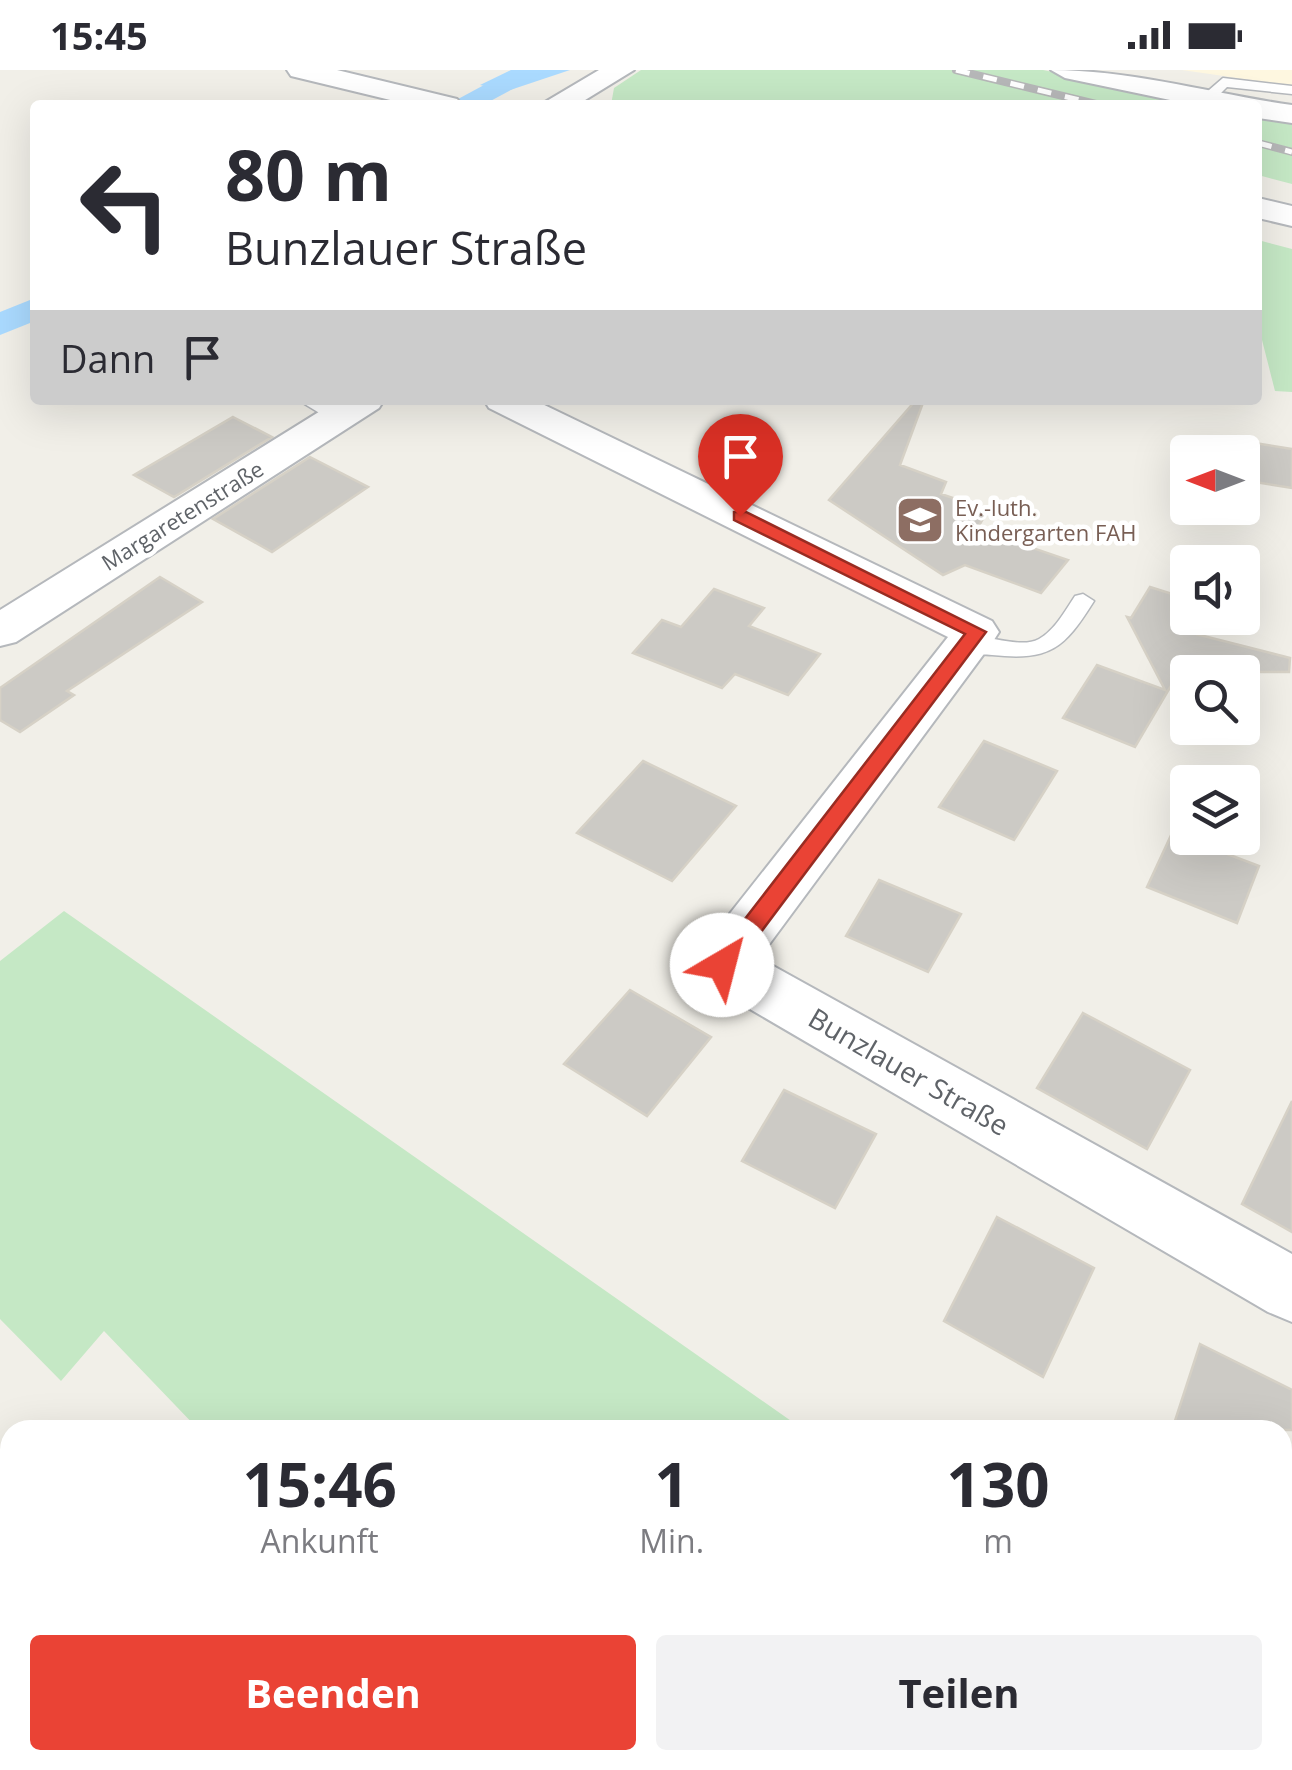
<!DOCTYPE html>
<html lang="de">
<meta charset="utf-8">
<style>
:root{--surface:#fff;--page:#f2f2f3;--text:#2b2b33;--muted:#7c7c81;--accent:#ea4335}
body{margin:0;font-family:"Open Sans",sans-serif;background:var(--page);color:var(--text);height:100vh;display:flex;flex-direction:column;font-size:38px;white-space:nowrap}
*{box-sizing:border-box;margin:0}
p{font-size:32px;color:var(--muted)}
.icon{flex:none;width:55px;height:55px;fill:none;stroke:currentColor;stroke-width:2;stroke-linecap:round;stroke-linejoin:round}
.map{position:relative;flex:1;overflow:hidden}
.panel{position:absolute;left:0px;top:1350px;width:1292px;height:350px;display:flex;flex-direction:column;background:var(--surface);border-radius:30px 30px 0 0;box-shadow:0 10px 40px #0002}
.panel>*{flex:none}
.banner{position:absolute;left:30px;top:30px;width:1232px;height:305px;border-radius:10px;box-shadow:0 10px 40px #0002;background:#fff;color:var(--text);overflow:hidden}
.needle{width:65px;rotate:270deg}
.fabs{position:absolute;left:1170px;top:365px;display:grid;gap:20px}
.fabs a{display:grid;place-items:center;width:90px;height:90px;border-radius:10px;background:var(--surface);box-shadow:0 10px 40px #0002;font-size:50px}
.pin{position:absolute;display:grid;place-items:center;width:85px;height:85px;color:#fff;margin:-102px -42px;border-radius:50% 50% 50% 0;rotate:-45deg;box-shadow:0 0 10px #0007}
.pin .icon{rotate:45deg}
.me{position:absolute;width:110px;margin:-55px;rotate:37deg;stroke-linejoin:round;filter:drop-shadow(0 0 8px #0008)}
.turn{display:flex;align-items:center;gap:35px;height:210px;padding:0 30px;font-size:45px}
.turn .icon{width:130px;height:130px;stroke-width:2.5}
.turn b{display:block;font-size:70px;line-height:85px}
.then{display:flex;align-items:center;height:95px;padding:0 30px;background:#0003;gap:20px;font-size:38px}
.eta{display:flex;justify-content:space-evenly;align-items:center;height:170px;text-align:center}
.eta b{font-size:60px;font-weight:700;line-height:70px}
.cta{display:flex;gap:20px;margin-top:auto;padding:20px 30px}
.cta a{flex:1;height:115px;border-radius:10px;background:var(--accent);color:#fff;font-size:40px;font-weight:700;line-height:115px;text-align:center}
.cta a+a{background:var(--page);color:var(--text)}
.status{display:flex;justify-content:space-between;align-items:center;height:70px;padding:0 50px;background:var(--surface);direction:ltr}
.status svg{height:28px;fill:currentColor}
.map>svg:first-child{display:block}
</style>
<div class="status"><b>15:45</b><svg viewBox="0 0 49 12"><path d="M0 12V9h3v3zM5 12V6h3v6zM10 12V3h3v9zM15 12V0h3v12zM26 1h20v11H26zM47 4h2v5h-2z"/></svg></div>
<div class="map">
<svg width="1292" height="1700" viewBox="0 0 1292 1700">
<rect width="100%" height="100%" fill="#f1efe8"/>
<!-- commercial -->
<path fill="#fef7e0" d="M1182,0H1292V16Z"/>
<!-- green -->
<path fill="#c5e8c5" d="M641,0H1043L1217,35H611L614,18Z
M1258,43L1292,50V114L1258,105Z
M1258,170L1292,179V322L1275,321L1262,270L1258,268Z
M64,841L804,1360H199L104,1261L61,1311L0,1249V891Z
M0,1461L10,1469V1690H266L278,1700H0Z
M515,1690H1125L1121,1700H525Z"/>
<!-- water -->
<path fill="#aadaff" d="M511,0H570L507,21L480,15Z"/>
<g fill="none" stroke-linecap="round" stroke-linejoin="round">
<!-- canal -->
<path fill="#aadaff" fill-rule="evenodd" d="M512,0H548L483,35H447Z
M35,228V251L0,265V242Z"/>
</g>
<!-- building -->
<path fill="#cccac5" stroke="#d6d1c6" stroke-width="2.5" d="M916,330H924L900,395L946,412L941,424L988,440L977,459L1068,490L1041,523L965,495L943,505L829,430Z
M233,347L272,367L174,427L134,405Z
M1242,371L1292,379V418L1242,410Z
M310,387L368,417L272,482L213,449Z
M160,507L202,532L67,621L74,625L20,662L0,650V618Z
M1150,517L1188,529V562L1290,588L1289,602H1179L1135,677L1063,648L1097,595L1165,620L1127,547L1131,548Z
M714,519L764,538L749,556L820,584L788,625L735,604L722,618L633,583L662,550L681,557Z
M984,671L1057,701L1014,770L939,737Z
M643,691L736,736L672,811L577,763Z
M1172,763L1259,796L1237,853L1147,817Z
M879,810L961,844L928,902L846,866Z
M630,920L711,967L647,1046L564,994Z
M1083,943L1190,1000L1147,1079L1037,1018Z
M784,1020L876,1064L835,1138L742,1091Z
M1292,1031V1162L1242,1134Z
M997,1147L1094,1198L1043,1307L944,1251Z
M1200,1274L1292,1320V1360H1172Z"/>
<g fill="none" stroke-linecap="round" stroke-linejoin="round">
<!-- service casing -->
<g stroke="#b5b8bc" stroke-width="3">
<path id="service" d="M1223,8L1292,16V24L1227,17L1211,33H1201V27Z
M298,330H323L348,346L331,350Z
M1083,524L1094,531C1064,579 1050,591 992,585C979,584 964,585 955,575C973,554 1015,582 1039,569C1055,560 1065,541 1075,526Z"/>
</g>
<!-- minor casing -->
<g stroke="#b5b8bc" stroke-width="4">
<path id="minor" d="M599,0H634L577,35H540Z
M1051,0C1133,0 1213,24 1292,35V53L1258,48V35H1194L1065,8Z
M338,330H384L379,338L16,572L0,576V540Z
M484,330H534L992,551L999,562L992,573L759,888L1292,1184V1252L1268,1242L702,911L694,895L702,879L948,567L489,338Z"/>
</g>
<!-- tertiary casing -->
<g stroke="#b5b8bc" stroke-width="4">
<path id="tertiary" d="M287,0H337L457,29L462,35H411L291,6Z
M1258,128L1292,136V156L1258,148Z"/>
</g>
<!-- service -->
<use href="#service" fill="#fff" fill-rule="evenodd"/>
<!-- minor -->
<use href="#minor" fill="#fff" fill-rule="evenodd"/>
<!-- tertiary -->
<use href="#tertiary" fill="#fff" fill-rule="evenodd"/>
<!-- rail casing -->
<g stroke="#b6b7b8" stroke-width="8">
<path id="rail" d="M956,0L1100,35
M1258,73L1292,82"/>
</g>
<!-- rail -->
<use href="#rail" stroke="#fff" stroke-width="5" stroke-dasharray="14" stroke-linecap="butt"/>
</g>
<!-- route -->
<path fill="#ea4335" stroke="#982c22" stroke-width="2.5" d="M734,442H746L986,562L731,902H714V889L965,564L734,450Z"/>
<!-- icons -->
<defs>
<g id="school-square" transform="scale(2.5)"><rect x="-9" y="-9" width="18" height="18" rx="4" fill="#8d6e63" stroke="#fff"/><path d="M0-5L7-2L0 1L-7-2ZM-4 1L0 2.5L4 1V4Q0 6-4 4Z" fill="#fff"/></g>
</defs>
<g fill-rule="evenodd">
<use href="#school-square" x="920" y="450"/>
</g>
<g text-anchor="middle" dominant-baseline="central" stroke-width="9" stroke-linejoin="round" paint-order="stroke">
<!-- far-education labels -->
<g font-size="22" fill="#785e54" stroke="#fff" text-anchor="start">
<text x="955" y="437">Ev.-luth.<tspan x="955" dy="25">Kindergarten FAH</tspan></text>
</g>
<!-- far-street labels -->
<g font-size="22" fill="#5f6368" stroke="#fff">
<text transform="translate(182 445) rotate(-32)">Margaretenstraße</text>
</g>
<!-- street labels -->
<g font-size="28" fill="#5f6368" stroke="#fff">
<text transform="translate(909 1001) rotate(30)">Bunzlauer Straße</text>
</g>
</g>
</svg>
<div class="fabs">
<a><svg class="needle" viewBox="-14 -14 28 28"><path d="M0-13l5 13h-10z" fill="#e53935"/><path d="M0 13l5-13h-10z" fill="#7c7c81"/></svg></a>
<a><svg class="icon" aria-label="sound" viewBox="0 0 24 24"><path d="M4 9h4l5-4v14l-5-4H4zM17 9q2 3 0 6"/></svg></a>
<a><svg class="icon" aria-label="search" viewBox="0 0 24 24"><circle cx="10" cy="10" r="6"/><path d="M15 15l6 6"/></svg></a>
<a><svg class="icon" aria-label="layers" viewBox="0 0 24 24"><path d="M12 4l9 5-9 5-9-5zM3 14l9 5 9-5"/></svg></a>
</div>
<div class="pin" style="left:740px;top:446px;background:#d93025"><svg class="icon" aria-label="arrive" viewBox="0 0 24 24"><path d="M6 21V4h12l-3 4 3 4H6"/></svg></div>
<svg class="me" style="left:722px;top:895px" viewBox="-20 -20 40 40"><circle r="19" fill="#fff"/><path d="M0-13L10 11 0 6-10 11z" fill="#ea4335"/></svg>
<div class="banner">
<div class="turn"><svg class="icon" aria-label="left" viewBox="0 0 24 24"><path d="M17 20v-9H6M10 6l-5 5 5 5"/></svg><div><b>80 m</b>Bunzlauer Straße</div></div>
<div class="then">Dann<svg class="icon" aria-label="arrive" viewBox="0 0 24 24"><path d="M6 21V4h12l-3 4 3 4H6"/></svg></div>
</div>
<section class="panel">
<div class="eta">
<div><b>15:46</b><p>Ankunft</p></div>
<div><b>1</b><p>Min.</p></div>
<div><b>130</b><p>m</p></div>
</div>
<div class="cta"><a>Beenden</a><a>Teilen</a></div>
</section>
</div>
